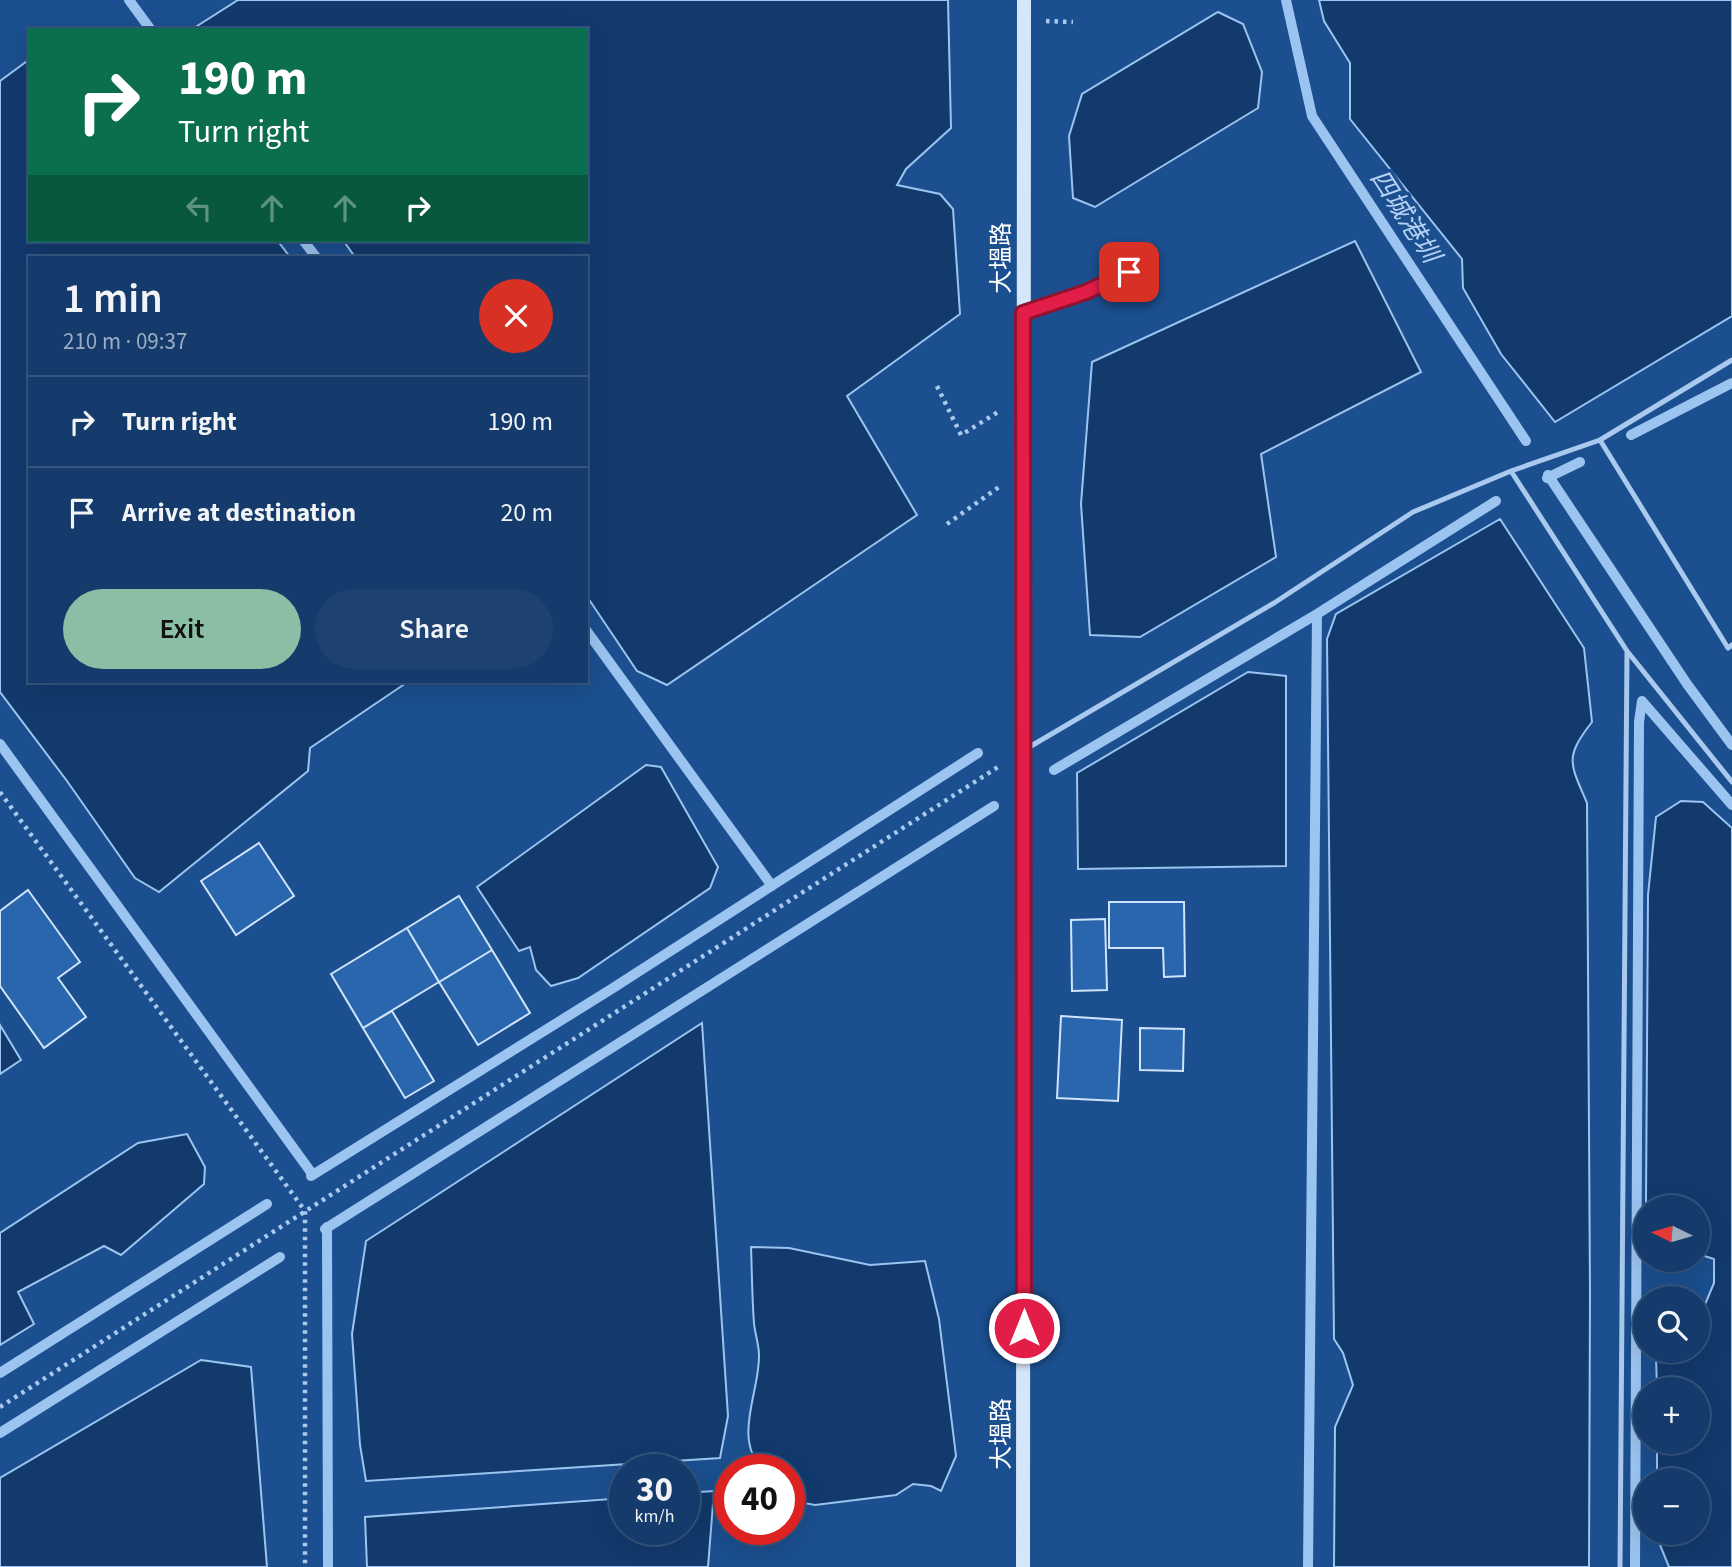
<!DOCTYPE html>
<meta charset="utf-8">
<style>
:root{--surface:#143b6b;--page:#1d4271;--text:#f1f3f6;--muted:#9dadc1;--line:#33557e;--accent:#8abfa5}
body{margin:0;font-family:"Source Sans 3","Noto Sans TC",sans-serif;background:var(--page);color:var(--text);height:100vh;display:flex;flex-direction:column;font-size:26px;white-space:nowrap}
*{box-sizing:border-box;margin:0}
p{font-size:23px;color:var(--muted)}
.icon{flex:none;width:38px;height:38px;fill:none;stroke:currentColor;stroke-width:2;stroke-linecap:round;stroke-linejoin:round}
.map{position:relative;flex:1;overflow:hidden}
.side{position:absolute;left:28px;top:256px;width:560px;height:427px;display:flex;flex-direction:column;background:var(--surface);border-radius:0px;box-shadow:0 7px 28px #0002,0 0 0 2px var(--line)}
.side>*{flex:none}
.hud{position:absolute;left:28px;top:28px;width:560px;height:214px;border-radius:0px;box-shadow:0 7px 28px #0002,0 0 0 2px var(--line);background:#0b6e4f;color:#fff;overflow:hidden}
.needle{width:46px;rotate:275deg}
.fabs{position:absolute;left:1633px;top:1195px;display:grid;gap:14px}
.fabs a{display:grid;place-items:center;width:77px;height:77px;border-radius:50%;background:var(--surface);box-shadow:0 7px 28px #0002,0 0 0 2px var(--line);font-size:35px}
.speed{position:absolute;left:609px;top:1454px;display:flex;gap:14px;font-size:35px;font-weight:700;text-align:center}
.speed>*{display:grid;place-content:center;width:91px;height:91px;border-radius:50%;background:var(--surface);box-shadow:0 7px 28px #0002,0 0 0 2px var(--line);line-height:1}
.speed small{font-size:18px;font-weight:400}
.speed .limit{border:10px solid #d22;background:#fff;color:#111}
.pin{position:absolute;display:grid;place-items:center;width:60px;height:60px;color:#fff;margin:-30px;border-radius:14px;box-shadow:0 4px 10px #0006}
.me{position:absolute;width:77px;margin:-38px;rotate:0deg;stroke-linejoin:round;filter:drop-shadow(0 0 5px #0008)}
.turn{display:flex;align-items:center;gap:24px;height:147px;padding:0 35px;font-size:32px}
.turn .icon{width:91px;height:91px;stroke-width:2.5}
.turn b{display:block;font-size:49px;line-height:60px}
.lanes{display:flex;align-items:center;height:66px;padding:0 35px;background:#0003;justify-content:center;gap:35px;direction:ltr}
.lanes .off{opacity:.35}
.round{display:grid;place-items:center;flex:none;width:74px;height:74px;border-radius:37px;background:var(--page)}
.overview{display:flex;align-items:center;justify-content:space-between;height:119px;padding:0 35px}
h1{font-size:42px;font-weight:600;line-height:52px}
.primary-button{display:flex;gap:14px;margin-top:auto;padding:14px 35px}
.primary-button a{flex:1;height:80px;border-radius:42px;background:var(--accent);color:#111;font-size:28px;font-weight:600;line-height:80px;text-align:center}
.primary-button a+a{background:var(--page);color:var(--text)}
ul{padding:0;list-style:none}
li{display:flex;align-items:center;gap:21px;height:91px;padding:0 35px;border-top:2px solid var(--line)}
li div{flex:1}
li b{display:block;font-size:26px}
li em{font-style:normal}
.map>svg:first-child{display:block}
</style>
<div class="map">
<svg width="1732" height="1567" viewBox="0 0 1732 1567">
<rect width="100%" height="100%" fill="#1b4f8f"/>
<!-- water -->
<path fill="#123a6d" stroke="#9cc4f0" stroke-width="2" d="M238,0H948L951,128L906,169L897,185L940,194L953,209L960,314L847,396L917,515L667,685L637,671L586,595V257H355L343,240H586V30L194,28Z
M1319,0H1732V316L1555,422L1501,354L1463,288L1462,259L1350,119V63L1324,21Z
M1218,12L1243,24L1262,72L1258,108L1095,207L1073,198L1069,136L1082,94Z
M30,59V240H277L290,257H30V681H409L310,748L308,771L159,892L135,878L67,781L0,692V81Z
M1355,241L1421,372L1261,454L1276,557L1140,637L1090,635L1081,504L1092,362Z
M1500,519L1584,648L1592,722C1564,758 1570,763 1587,803L1590,1294L1589,1567H1334L1335,1427L1353,1385L1343,1353L1334,1339L1327,639L1336,614Z
M1248,672L1286,676V866L1078,869L1077,773Z
M646,765L661,767L718,867L710,888L578,978L551,986L536,970L530,947L519,951L477,887Z
M1681,801L1703,802L1732,828V1567H1669L1658,1540V1533H1698V1480H1657V1442H1698V1390L1657,1389L1656,1357L1671,1351H1698V1321L1714,1283V1259L1698,1254V1208L1648,1207L1646,1203L1648,895L1656,817Z
M702,1023L728,1416L720,1458L366,1481L360,1445L352,1334L366,1241Z
M0,1025L21,1060L0,1074Z
M187,1134L205,1167L204,1184L121,1255L104,1246L18,1292L34,1324L0,1345V1233L138,1143Z
M751,1247L789,1248L870,1265L925,1261L939,1319L956,1456L941,1491L931,1486L913,1484L896,1495L815,1505L794,1501L789,1496V1470H763C732,1438 760,1392 759,1355C759,1345 755,1334 754,1323C752,1298 752,1272 751,1247Z
M201,1360L251,1367L267,1567H0V1478Z
M714,1491L708,1567H367L365,1517L625,1498V1530H684V1493Z"/>
<g fill="none" stroke-linecap="round" stroke-linejoin="round">
<!-- stream -->
<path stroke="#9cc4f0" stroke-width="10" d="M129,0L151,30
M1286,0L1312,116L1526,441
M303,240L316,257
M1631,435L1732,383
M1548,475L1687,684L1732,745
M1547,478L1580,462
M586,630L772,886
M0,744L313,1175
M1054,770L1317,614L1496,501
M311,1176L613,988L978,753
M327,1227L328,1567
M325,1229L994,806
M0,1373L267,1204
M0,1433L280,1257
M1308,1567L1317,614
M1635,1567L1639,722L1642,701L1732,805"/>
</g>
<!-- building -->
<path fill="#2a66ad" stroke="#cfe3fa" stroke-width="2" d="M259,843L294,896L236,935L201,881Z
M28,890L80,962L58,978L86,1017L44,1048L0,986V911Z
M459,896L492,950L439,982L407,928Z
M1109,902H1184L1185,976L1164,977L1163,948H1109Z
M1105,919L1107,990L1072,991L1071,920Z
M407,928L439,982L363,1028L331,974Z
M492,950L530,1013L478,1045L439,982Z
M392,1011L434,1081L405,1098L363,1028Z
M1061,1016L1122,1020L1118,1101L1057,1098Z
M1140,1028L1184,1029L1183,1071L1140,1070Z"/>
<g fill="none" stroke-linecap="round" stroke-linejoin="round">
<!-- path -->
<path stroke="#a9c9ee" stroke-width="4.5" stroke-dasharray="3.5 5" stroke-linecap="butt" d="M1046,21L1073,22
M937,386L961,435L998,412
M947,524L999,487
M0,792L305,1211V1567
M0,1407L998,767"/>
<!-- lane -->
<path stroke="#a9c9ee" stroke-width="5" d="M1600,440L1728,648L1732,645
M1511,471L1600,440L1732,360
M1026,749L1274,603L1413,512L1511,471L1627,651L1732,782
M1620,1567L1627,651"/>
<!-- street -->
<path stroke="#a9c9ee" stroke-width="7" d="M1024,313L1085,292L1151,262"/>
<!-- secondary -->
<path stroke="#d6e6fa" stroke-width="14" d="M1023,1567L1024,0"/>
</g>
<g fill="none" stroke-linecap="round" stroke-linejoin="round">
<!-- route casing -->
<g stroke="#92132f" stroke-width="18">
<path id="route" d="M1024,1328L1023,313L1086,292L1129,272"/>
</g>
<!-- route -->
<use href="#route" stroke="#e11d48" stroke-width="12"/>
</g>
<g text-anchor="middle" dominant-baseline="central" stroke-width="7" stroke-linejoin="round" paint-order="stroke">
<!-- street labels -->
<g font-size="24" fill="#fff" stroke="#1b4f8f">
<text transform="translate(1001 258) rotate(-90)">大塭路</text>
<text transform="translate(1001 1434) rotate(-90)">大塭路</text>
</g>
<!-- water labels -->
<g font-size="26" font-style="italic" fill="#b5d3f5" stroke="#1b4f8f">
<text transform="translate(1405 216) rotate(57)">四城港圳</text>
</g>
</g>
</svg>
<div class="fabs">
<a><svg class="needle" viewBox="-14 -14 28 28"><path d="M0-13l5 13h-10z" fill="#e53935"/><path d="M0 13l5-13h-10z" fill="#9dadc1"/></svg></a>
<a><svg class="icon" aria-label="search" viewBox="0 0 24 24"><circle cx="10" cy="10" r="6"/><path d="M15 15l6 6"/></svg></a>
<a>+</a>
<a>−</a>
</div>
<div class="speed"><div>30<small>km/h</small></div><div class="limit">40</div></div>
<div class="pin" style="left:1129px;top:272px;background:#d93025"><svg class="icon" aria-label="arrive" viewBox="0 0 24 24"><path d="M6 21V4h12l-3 4 3 4H6"/></svg></div>
<svg class="me" style="left:1024px;top:1328px" viewBox="-20 -20 40 40"><circle r="17" fill="#e11d48" stroke="#fff" stroke-width="3"/><path d="M0-11L8 9 0 5-8 9z" fill="#fff"/></svg>
<div class="hud">
<div class="turn"><svg class="icon" aria-label="right" viewBox="0 0 24 24"><path d="M7 20v-9h11M14 6l5 5-5 5"/></svg><div><b>190 m</b>Turn right</div></div>
<div class="lanes"><svg class="icon off" aria-label="left" viewBox="0 0 24 24"><path d="M17 20v-9H6M10 6l-5 5 5 5"/></svg><svg class="icon off" aria-label="ahead" viewBox="0 0 24 24"><path d="M12 20V5M6 11l6-6 6 6"/></svg><svg class="icon off" aria-label="ahead" viewBox="0 0 24 24"><path d="M12 20V5M6 11l6-6 6 6"/></svg><svg class="icon" aria-label="right" viewBox="0 0 24 24"><path d="M7 20v-9h11M14 6l5 5-5 5"/></svg></div>
</div>
<section class="side">
<div class="overview"><div><h1>1 min</h1><p>210 m · 09:37</p></div><a class="round" style="background:#d93025;color:#fff"><svg class="icon" aria-label="close" viewBox="0 0 24 24"><path d="M6 6l12 12M18 6L6 18"/></svg></a></div>
<ul>
<li><svg class="icon" aria-label="right" viewBox="0 0 24 24"><path d="M7 20v-9h11M14 6l5 5-5 5"/></svg><div><b>Turn right</b></div><em>190 m</em></li>
<li><svg class="icon" aria-label="arrive" viewBox="0 0 24 24"><path d="M6 21V4h12l-3 4 3 4H6"/></svg><div><b>Arrive at destination</b></div><em>20 m</em></li>
</ul>
<div class="primary-button"><a>Exit</a><a>Share</a></div>
</section>
</div>
